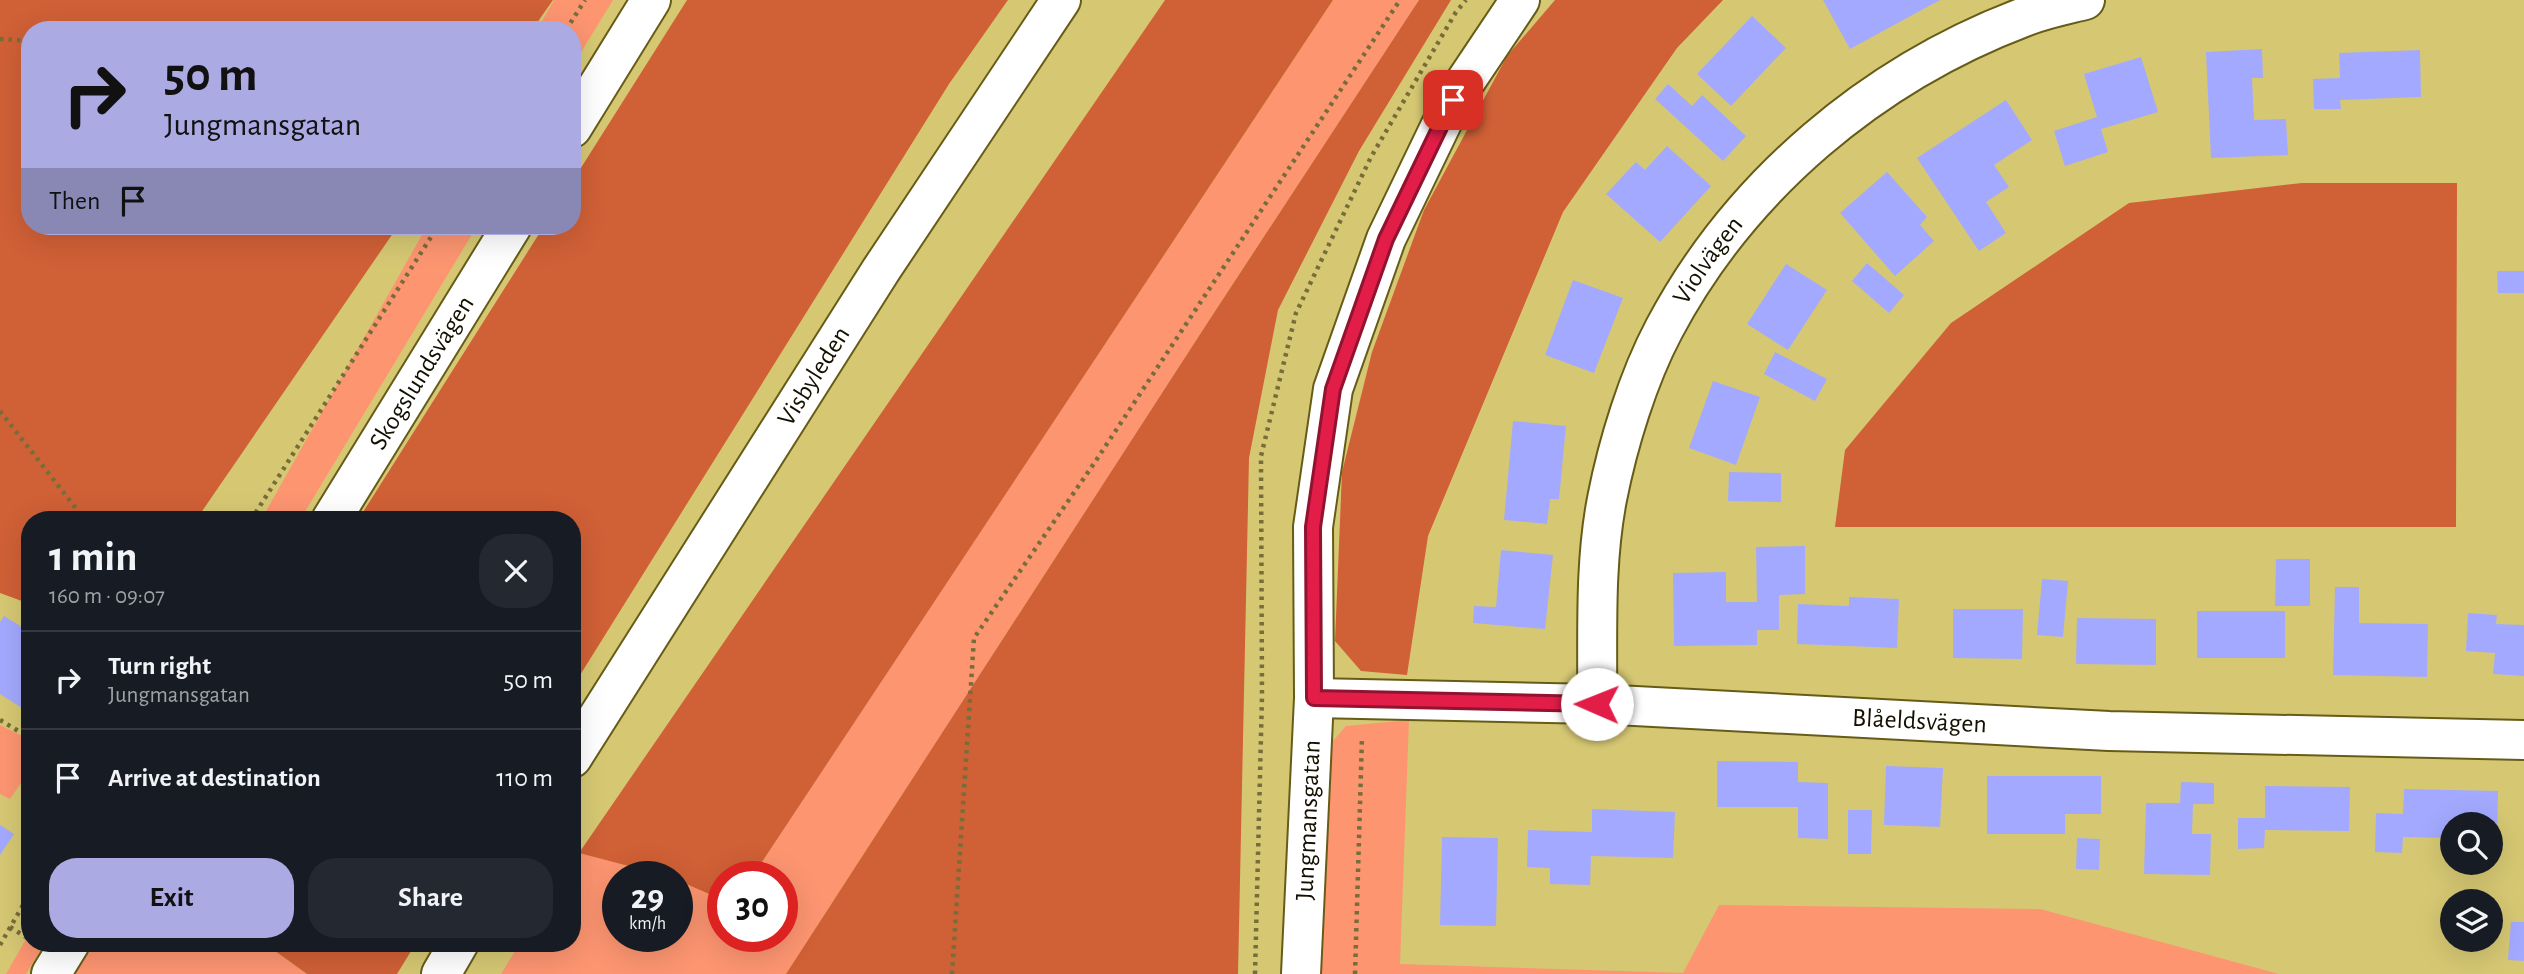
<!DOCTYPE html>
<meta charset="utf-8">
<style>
:root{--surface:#171b24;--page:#242831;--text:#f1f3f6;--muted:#9ea1a6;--line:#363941;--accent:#acaae2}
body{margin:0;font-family:"Alegreya Sans",sans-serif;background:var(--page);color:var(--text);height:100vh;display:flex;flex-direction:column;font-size:26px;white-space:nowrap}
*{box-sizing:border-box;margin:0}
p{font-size:23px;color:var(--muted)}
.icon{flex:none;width:38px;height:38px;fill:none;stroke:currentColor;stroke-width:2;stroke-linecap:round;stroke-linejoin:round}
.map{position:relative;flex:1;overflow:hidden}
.panel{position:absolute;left:21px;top:511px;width:560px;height:441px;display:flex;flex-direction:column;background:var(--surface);border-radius:28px;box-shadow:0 7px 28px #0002}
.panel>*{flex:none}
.banner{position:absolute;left:21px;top:21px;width:560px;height:214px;border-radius:28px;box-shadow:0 7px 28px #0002;background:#acaae2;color:#111;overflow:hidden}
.tools{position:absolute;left:2440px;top:812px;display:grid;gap:14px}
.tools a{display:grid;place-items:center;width:63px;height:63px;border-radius:50%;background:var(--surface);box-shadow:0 7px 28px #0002;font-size:35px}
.speed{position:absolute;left:602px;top:861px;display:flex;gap:14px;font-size:35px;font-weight:700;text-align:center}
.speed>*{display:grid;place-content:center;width:91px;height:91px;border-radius:50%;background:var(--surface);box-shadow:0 7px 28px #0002;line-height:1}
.speed small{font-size:18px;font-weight:400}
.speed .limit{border:10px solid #d22;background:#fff;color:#111}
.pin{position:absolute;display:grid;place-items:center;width:60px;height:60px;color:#fff;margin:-30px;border-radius:14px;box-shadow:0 4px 10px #0006}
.me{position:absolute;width:77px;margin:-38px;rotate:271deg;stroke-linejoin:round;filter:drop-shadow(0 0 5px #0008)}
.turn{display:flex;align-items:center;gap:24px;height:147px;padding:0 28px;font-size:32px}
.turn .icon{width:91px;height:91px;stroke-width:2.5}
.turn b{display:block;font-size:49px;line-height:60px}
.then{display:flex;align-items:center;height:66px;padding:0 28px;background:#0003;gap:14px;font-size:26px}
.round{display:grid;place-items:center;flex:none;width:74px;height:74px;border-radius:28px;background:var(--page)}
.summary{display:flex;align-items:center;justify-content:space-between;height:119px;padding:0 28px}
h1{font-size:42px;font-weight:700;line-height:52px}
.button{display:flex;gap:14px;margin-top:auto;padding:14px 28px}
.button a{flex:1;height:80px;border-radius:28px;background:var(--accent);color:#111;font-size:28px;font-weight:700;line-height:80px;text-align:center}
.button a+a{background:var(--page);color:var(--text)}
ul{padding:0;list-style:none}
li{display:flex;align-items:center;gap:21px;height:98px;padding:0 28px;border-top:2px solid var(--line)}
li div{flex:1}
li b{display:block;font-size:26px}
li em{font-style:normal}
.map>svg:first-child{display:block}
</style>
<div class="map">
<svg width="2524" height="974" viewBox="0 0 2524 974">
<rect width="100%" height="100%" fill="#d6c873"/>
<!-- green -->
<path fill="#fd9571" d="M554,0H613L572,67V30H537Z
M1333,0H1419L1208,322L786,974H501L520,943H572V862L579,853L670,877H618V936H677V880L723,900V936H782V877H752Z
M427,226H477L300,520H261Z
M1409,720L1400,964L1683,973L1719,905L2040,909L2279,974H1316L1326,749L1346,726Z
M0,725L30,740V770L10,799L0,794Z
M30,932V943H45L26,974H6Z
M92,943H264L307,974H73Z"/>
<!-- forest -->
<path fill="#d06036" d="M0,0H553L532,30H30V226H398L196,520H30V604L0,593Z
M687,0H1008L949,84L572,688V520H358L544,226H572V182Z
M1165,0H1333L752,877H723V900L677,880V877H670L579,853Z
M1419,0H1451L1359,151L1278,310L1249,458L1238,974H786L1208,322Z
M1555,0H1723L1677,48L1563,212L1428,536L1407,675L1361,671L1335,641L1342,472L1372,352L1424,210L1507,56Z
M2302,183H2457L2456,527H1835L1845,450L1951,323L2129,203Z
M264,943H416L397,974H307Z"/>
<!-- building -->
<path fill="#a3a9fe" d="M1823,0H1940L1850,49Z
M1752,16L1786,48L1731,106L1697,74Z
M2262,49L2263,78H2252L2254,120L2286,119L2288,155L2211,158L2206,52Z
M2420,50L2421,97L2340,100L2341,109H2314L2313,79L2340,78L2339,53Z
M2141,57L2158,112L2101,129L2108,152L2065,166L2054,131L2097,117L2084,74Z
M1668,84L1692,106L1702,95L1746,136L1723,161L1655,99Z
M2006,100L2032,140L1994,165L2009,187L1986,202L2006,233L1979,251L1917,158Z
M1667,146L1711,186L1660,242L1606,194L1636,162L1645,170Z
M1887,172L1927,217L1920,225L1934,241L1895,276L1840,213Z
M1867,263L1904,295L1889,313L1852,281Z
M1786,264L1827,290L1788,350L1747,324Z
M2497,271H2524V293H2498Z
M1573,280L1623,298L1594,373L1545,355Z
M1775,352L1827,379L1815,401L1764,374Z
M1713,381L1760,397L1736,465L1689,448Z
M1513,421L1566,426L1559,499H1550L1547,524L1504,520Z
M1729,472L1781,473V502L1728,501Z
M1805,546V594L1779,595V630H1757V645L1674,646L1673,573L1726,572V602H1757L1756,547Z
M1501,550L1553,555L1545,629L1473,623L1474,606L1496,607Z
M2276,559H2310V606H2275Z
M2042,579L2068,581L2063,637L2037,635Z
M2335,587H2359V623L2428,624L2427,677L2333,675Z
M1849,597L1899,599L1897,648L1797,644L1798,604L1849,606Z
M1953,609H2023L2022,659L1953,658Z
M2197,611H2285V658H2197Z
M2468,613L2497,615L2496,624L2524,625V676L2493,674L2495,653L2466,651Z
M4,616L30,632V713L0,694V622Z
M2077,618L2156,619V665L2076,664Z
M1717,761L1798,762V782L1828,783V839L1798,838V807H1717Z
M1886,766L1943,768L1940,827L1884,825Z
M1987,776H2101V814H2065V834H1987Z
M2181,782L2214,783V804H2193L2192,834H2211L2210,875L2144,874L2146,803H2180Z
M2265,786L2350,787L2349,831L2265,830L2264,848L2238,849V818H2265Z
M2404,789L2498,791L2497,839H2490V824H2452V838L2403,837L2402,853L2375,852L2376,813L2403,814Z
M1592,809L1675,812L1673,858L1591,856L1590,885L1550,884V868L1527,867L1528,830L1592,832Z
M1848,810H1872L1871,854H1848Z
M0,825L14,834L0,855Z
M1442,837L1498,838L1496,926L1440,925Z
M2077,838L2100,839L2099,870L2076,869Z
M2511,922H2524V961L2508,960Z"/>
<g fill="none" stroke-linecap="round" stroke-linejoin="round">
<!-- minor casing -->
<g stroke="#665c18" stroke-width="42">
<g id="minor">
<path d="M572,128L651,0"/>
<path id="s1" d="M331,520L512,226"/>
<path id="s2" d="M1314,698L1597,704L2109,731L2524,740"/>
<path id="s3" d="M1597,704C1598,636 1594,566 1607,499C1618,443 1638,378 1664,329C1740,185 1873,74 2024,17C2044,9 2065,5 2085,0"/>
<path d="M51,974L70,943"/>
<path id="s4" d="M1301,974L1314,698L1313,527L1333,389L1386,239L1453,100L1520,0"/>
</g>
</g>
<!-- major casing -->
<g stroke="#665c18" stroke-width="42">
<g id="major">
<path id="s5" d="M572,758L881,270L1061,0"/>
<path d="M441,974L459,943"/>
</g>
</g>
<!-- path -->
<path stroke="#776d3a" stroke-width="4.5" stroke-dasharray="3.5 5" stroke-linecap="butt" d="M566,30L585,0
M0,39L30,41
M0,411L85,520
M251,520L438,226
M0,720L30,738
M10,927L29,939
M0,945L30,893
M952,974L974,638L1095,462L1400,0
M1255,974L1262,696L1261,456L1296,313L1371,157L1456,12L1466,0
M1355,974L1362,737"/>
<!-- minor -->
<use href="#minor" stroke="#fff" stroke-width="38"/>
<!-- major -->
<use href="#major" stroke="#fff" stroke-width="38"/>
</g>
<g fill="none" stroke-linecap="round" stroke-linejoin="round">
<!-- route casing -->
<g stroke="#92132f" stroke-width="18">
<path id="route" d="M1453,100L1386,239L1333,389L1313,527L1314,698L1597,704"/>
</g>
<!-- route -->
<use href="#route" stroke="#e11d48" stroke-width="12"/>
</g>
<g text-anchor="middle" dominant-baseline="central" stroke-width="7" stroke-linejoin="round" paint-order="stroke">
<!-- street labels -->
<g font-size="26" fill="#141000" stroke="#eee8bf">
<text stroke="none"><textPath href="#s3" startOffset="467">Violvägen</textPath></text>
<text stroke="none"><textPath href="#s1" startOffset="173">Skogslundsvägen</textPath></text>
<text stroke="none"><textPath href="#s5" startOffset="452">Visbyleden</textPath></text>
<text stroke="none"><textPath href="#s2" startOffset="606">Blåeldsvägen</textPath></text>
<text stroke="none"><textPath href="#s4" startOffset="154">Jungmansgatan</textPath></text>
</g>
</g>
</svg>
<div class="tools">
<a><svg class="icon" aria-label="search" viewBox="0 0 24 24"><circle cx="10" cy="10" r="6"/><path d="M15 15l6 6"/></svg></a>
<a><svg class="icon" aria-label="layers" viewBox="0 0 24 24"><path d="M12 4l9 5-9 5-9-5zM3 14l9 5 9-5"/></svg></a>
</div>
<div class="speed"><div>29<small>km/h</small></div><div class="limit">30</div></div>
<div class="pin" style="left:1453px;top:100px;background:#d93025"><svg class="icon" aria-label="arrive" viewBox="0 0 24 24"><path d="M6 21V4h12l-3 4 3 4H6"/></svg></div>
<svg class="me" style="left:1597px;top:704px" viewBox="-20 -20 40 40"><circle r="19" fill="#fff"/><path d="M0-13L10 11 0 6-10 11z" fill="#e11d48"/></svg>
<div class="banner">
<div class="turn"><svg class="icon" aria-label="right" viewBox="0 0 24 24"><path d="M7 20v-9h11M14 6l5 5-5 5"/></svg><div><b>50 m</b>Jungmansgatan</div></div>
<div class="then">Then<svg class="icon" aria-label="arrive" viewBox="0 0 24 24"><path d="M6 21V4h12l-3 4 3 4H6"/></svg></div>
</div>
<section class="panel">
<div class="summary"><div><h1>1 min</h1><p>160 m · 09:07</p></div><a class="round"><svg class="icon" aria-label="close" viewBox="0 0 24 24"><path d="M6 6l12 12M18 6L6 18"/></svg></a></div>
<ul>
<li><svg class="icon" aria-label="right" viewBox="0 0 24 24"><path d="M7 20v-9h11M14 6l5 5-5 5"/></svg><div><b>Turn right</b><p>Jungmansgatan</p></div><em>50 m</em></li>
<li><svg class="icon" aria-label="arrive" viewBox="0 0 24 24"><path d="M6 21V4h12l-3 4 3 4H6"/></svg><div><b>Arrive at destination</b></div><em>110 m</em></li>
</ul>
<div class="button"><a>Exit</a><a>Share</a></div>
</section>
</div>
